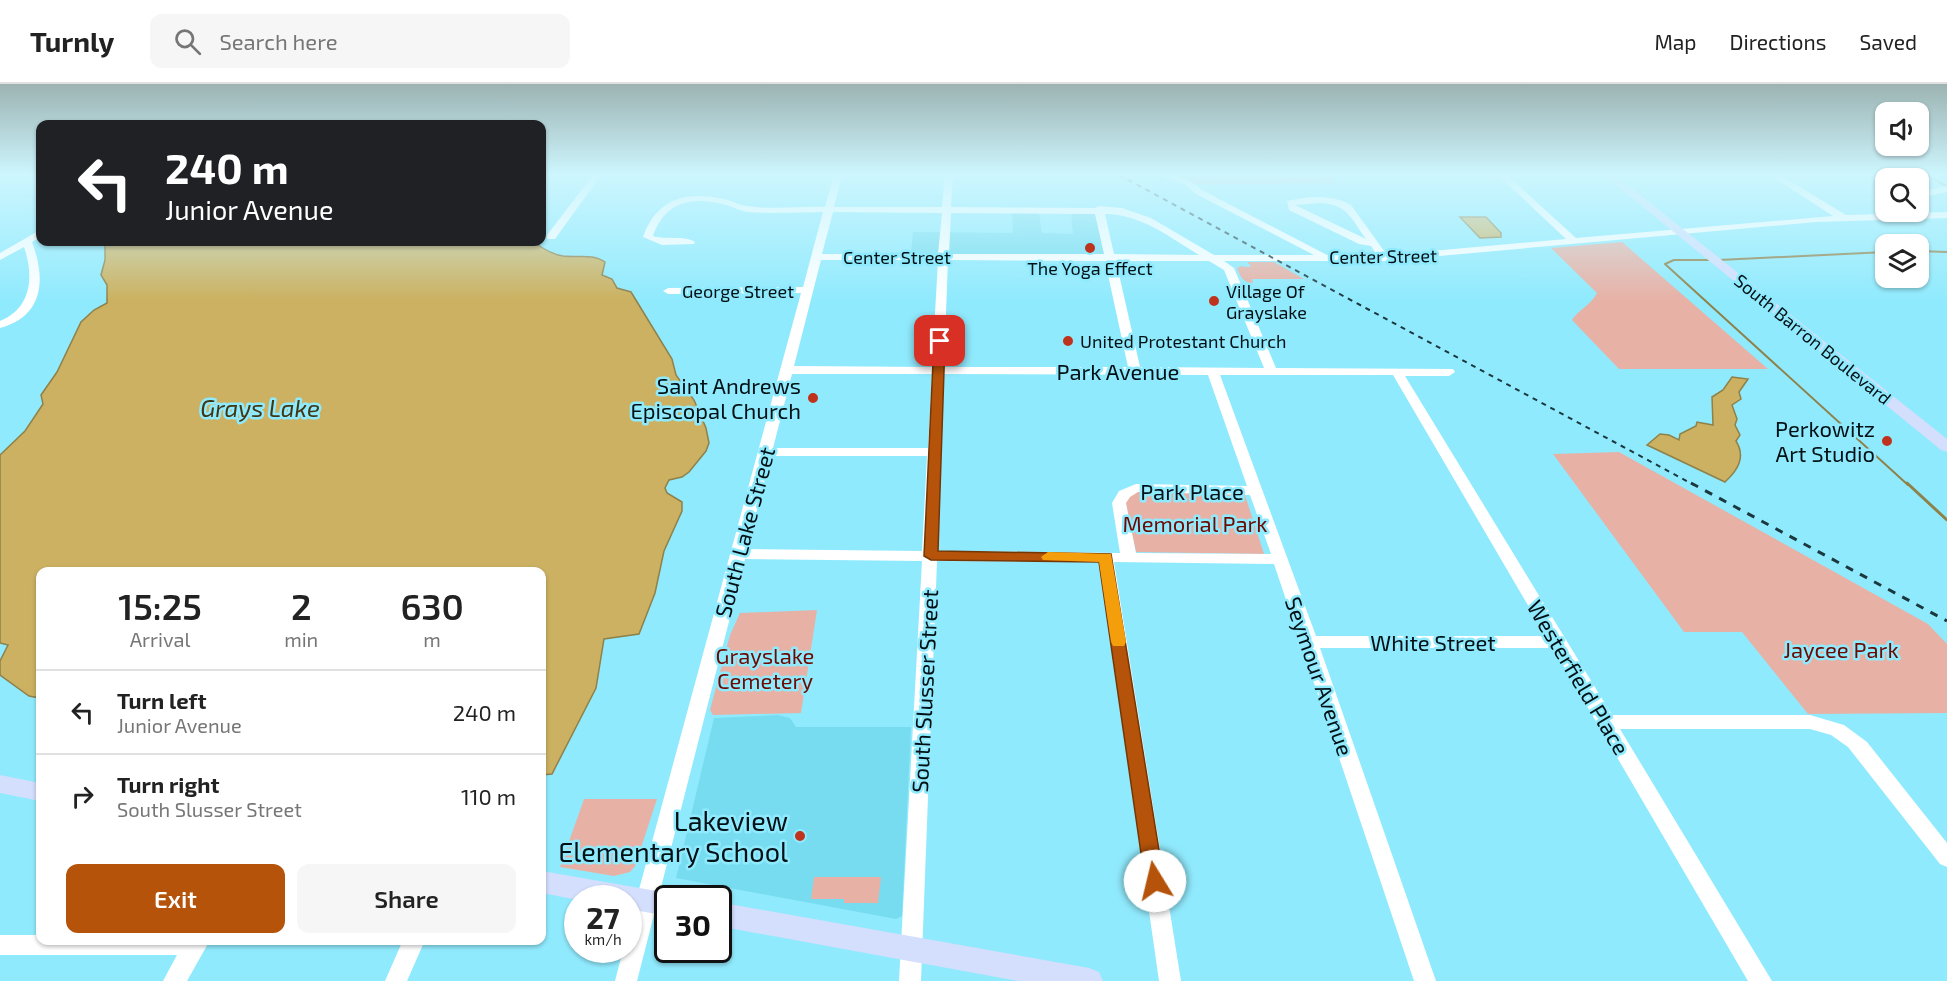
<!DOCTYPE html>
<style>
:root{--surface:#fff;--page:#f6f6f6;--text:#222;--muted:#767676;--line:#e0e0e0;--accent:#b45309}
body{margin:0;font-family:"Exo 2",sans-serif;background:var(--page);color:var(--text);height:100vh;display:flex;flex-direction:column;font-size:22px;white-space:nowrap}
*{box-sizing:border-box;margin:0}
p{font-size:20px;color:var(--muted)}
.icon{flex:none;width:33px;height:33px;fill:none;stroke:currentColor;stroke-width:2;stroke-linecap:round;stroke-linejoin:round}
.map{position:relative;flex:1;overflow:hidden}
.side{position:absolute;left:36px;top:483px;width:510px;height:378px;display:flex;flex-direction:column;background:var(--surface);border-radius:12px;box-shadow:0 2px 4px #0004}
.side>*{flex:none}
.banner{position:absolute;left:36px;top:36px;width:510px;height:126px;border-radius:12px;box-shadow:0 2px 4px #0004;background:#202124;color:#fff;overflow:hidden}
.controls{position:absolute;left:1875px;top:18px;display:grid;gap:12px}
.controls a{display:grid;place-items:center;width:54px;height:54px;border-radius:12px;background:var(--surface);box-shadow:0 2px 4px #0004;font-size:30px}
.speed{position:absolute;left:564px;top:801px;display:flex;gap:12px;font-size:30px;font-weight:700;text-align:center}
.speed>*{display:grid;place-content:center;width:78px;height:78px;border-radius:50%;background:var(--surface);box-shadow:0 2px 4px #0004;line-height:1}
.speed small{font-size:15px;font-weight:400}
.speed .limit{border:3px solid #111;border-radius:9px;background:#fff;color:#111}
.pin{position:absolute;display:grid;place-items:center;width:51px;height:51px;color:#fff;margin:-26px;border-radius:12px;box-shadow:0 3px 9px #0006}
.me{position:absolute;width:66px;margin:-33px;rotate:351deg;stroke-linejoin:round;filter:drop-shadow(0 0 4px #0008)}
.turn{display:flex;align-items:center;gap:21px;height:126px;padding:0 30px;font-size:27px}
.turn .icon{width:78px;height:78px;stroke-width:2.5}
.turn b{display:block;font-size:42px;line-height:51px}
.eta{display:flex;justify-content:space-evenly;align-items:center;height:102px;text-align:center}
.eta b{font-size:36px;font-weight:600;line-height:42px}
.primary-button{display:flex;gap:12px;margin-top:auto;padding:12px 30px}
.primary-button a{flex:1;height:69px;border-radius:12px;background:var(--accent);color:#fff;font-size:24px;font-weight:600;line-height:69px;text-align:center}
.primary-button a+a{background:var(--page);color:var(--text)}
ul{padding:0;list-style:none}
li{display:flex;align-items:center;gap:18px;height:84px;padding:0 30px;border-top:2px solid var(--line)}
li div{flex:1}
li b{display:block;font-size:22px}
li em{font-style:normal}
header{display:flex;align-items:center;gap:36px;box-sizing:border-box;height:84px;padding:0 30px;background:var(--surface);border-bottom:2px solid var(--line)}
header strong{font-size:28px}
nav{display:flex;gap:33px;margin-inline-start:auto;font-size:21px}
.search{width:420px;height:54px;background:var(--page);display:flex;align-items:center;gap:15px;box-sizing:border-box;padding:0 21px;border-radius:12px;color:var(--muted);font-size:22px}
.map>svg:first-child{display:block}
</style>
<header>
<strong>Turnly</strong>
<div class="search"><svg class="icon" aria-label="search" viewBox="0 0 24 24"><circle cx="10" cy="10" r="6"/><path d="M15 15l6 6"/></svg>Search here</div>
<nav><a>Map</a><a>Directions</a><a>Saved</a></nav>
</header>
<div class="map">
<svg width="1947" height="897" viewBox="0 0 1947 897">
<rect width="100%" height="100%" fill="#90eafd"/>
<!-- built -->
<path fill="#78dcf0" d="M1012,128L1039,129L1042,149L1073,150L1071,128H1095L1105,172H924L911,169L913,148L1013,149Z
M778,631L790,634L796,643H911L902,832L896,835L676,794L714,634Z"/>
<!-- green -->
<path fill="#e7b1a6" d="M1169,91H1329L1335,99L1194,100Z
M1622,158L1768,285H1619L1572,236C1578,226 1591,221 1597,209L1551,164Z
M1247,178H1274L1304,195H1252L1253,199C1243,199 1240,192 1237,184L1240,183L1238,182L1249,183L1251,182Z
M1619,368L1928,540L1947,560V629L1808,630L1742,548H1684L1553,370Z
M1136,408H1244L1264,470L1136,468L1125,419L1126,415Z
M817,526L801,629L713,631L710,626L730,551L740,529Z
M584,715H657L635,782L630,788L614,792L560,783Z
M814,793H881L878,819H844V815H811Z"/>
<!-- water -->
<path fill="#cbb161" stroke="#8e814a" stroke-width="1.5" d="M1460,133H1486L1501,149V153L1480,154Z
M105,158H534C543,165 551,170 563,172C577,174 593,169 605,178L602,191L612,195L617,204L631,208L672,275L676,291L694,316L706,344L709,359L706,367L689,388L682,393L669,396L665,404L667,409L682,418V427L664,467L655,509L639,550L604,555L596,604L552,690L542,691V488H40V614L29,612L0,591V577L8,561L0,559V371L25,347L43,320L41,311L57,288L81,238L94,226L107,219V201L101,191L105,176Z
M1732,293L1748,295L1739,308L1741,315L1732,321L1737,335L1735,341L1740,351L1736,357C1746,373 1738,386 1725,398L1647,361L1660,350L1669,351L1679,356L1680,350L1696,342L1697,338L1713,341L1712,313L1723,306Z"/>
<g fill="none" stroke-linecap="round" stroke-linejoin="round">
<!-- stream-far1 -->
<path stroke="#8e814a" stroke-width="2" d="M1925,91L1947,102
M1918,167L1947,168
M1710,176H1674L1665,180L1908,401
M1719,176L1886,168"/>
<!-- stream -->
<path stroke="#8e814a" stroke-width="3" d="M1907,399L1947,436"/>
<!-- minor -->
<path fill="#fff" fill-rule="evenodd" d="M593,91H601L555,155H547V151Z
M834,91H842L834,123H942L945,91H953L951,123L1095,124L1099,122L1122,124L1151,134L1214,171H1314L1196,110L1185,100L1160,93L1159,91C1177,91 1189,94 1202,106L1327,171H1377L1371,162L1359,160L1289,126L1287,117C1308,112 1332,110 1351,121L1387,171L1566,155L1498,91H1507L1576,154L1833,132L1770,91H1780L1846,131L1947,128V134L1816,138L1384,177H1224L1234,184L1276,284L1453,285L1455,288L1449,292H1405L1612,631H1810L1844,641L1867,658L1947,759V783L1940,780L1848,663L1831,651L1810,645H1620L1772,897H1748L1553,564H1320L1436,897H1414L1274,480L1114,478L1181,897H1159L1099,478L937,477L921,897H899L922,477L745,475L637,897H615L623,866H628V846L801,209L668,210L663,207L668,204L803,203L823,128C799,128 773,130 748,128C740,127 733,123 726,121C693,112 665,117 653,152C666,156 685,151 695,158L694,160L662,161L643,153C657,114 686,107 724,115C732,117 739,121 747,122C771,126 800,122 825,123ZM1320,119C1348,120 1351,135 1366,155L1295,121ZM833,128L942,129L938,170H822ZM951,129L1095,130L1104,170H949ZM1105,130C1141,130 1169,153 1199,171L1114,170ZM821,176H938L932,283L794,282ZM948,176L1105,177L1128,283H944ZM1116,177H1209L1224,186L1264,284L1140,283ZM792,290H932L928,364H773ZM944,290L1208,291L1247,402L1136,400L1119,407L1112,419L1120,469L937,467ZM1220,291H1393L1546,552H1316ZM771,372H927L922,467L747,465ZM1138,408L1250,411L1271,470L1136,469L1126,419L1130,413Z
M1947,102V108L1918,114V108Z
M40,146V153L32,158C46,195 44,232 0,244V237C32,224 34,192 24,163L0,176V169Z
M0,851H40V856H210L187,897H163L177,871H0Z
M403,856H425L407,897H385Z"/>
<!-- major -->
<path fill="#d4defd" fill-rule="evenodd" d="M1604,91H1615L1947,355V368L1941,366Z
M0,691L40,699V717L0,709Z
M542,787L668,809L678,814H668V832L628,825V814L578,816L542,809Z
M718,818L1089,884L1099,888L1103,897H1018L718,842Z"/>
<!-- rail-far1 -->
<path stroke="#1b383f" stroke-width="2" stroke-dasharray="5 5" stroke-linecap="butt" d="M1119,91L1694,401"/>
<!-- rail -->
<path stroke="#1b383f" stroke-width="3" stroke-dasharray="8 8" stroke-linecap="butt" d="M1691,399L1947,537"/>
</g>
<!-- sky -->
<linearGradient id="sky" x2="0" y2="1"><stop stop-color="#9cb3b2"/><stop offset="0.42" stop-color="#cdf6fe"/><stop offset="1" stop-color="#cdf6fe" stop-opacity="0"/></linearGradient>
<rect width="1947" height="216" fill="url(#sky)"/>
<!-- route -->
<path fill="#b45309" stroke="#753606" stroke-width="1.5" d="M940,254L945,257L938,467L1111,470L1164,797L1162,803L1155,805L1148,803L1145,797L1099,478L931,476L924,472L934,257Z"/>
<!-- slow -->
<path fill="#f59e0b" d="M1048,468L1111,470L1126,558L1124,562H1113L1111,558L1099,478L1043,476L1041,473Z"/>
<!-- markers -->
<g fill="#bf331c" stroke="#90eafd" stroke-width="2">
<circle cx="1090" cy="164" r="6"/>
<circle cx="1214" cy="217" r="6"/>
<circle cx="1068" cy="257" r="6"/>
<circle cx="813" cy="314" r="6"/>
<circle cx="1887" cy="357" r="6"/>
<circle cx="800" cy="752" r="6"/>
</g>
<g text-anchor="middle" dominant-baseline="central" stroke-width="5" stroke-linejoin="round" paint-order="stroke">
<!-- far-street labels -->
<g font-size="18" fill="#001014" stroke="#90eafd">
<text transform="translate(1383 172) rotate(-1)">Center Street</text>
<text x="897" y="173">Center Street</text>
<text x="738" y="207">George Street</text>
<text transform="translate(1813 255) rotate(39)">South Barron Boulevard</text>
</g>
<!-- far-poi labels -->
<g font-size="18" fill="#001014" stroke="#90eafd" text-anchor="start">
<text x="1090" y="184" text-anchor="middle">The Yoga Effect</text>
<text x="1226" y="207">Village Of<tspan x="1226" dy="21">Grayslake</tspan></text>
<text x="1080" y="257">United Protestant Church</text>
</g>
<!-- street labels -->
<g font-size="22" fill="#001014" stroke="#90eafd">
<text x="1118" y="287">Park Avenue</text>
<text x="1192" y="407">Park Place</text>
<text transform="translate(744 448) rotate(-75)">South Lake Street</text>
<text x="1433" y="558">White Street</text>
<text transform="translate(1320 592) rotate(71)">Seymour Avenue</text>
<text transform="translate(1579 593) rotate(59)">Westerfield Place</text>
<text transform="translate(924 607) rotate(-87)">South Slusser Street</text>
</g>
<!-- poi labels -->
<g font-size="22" fill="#001014" stroke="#90eafd" text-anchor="end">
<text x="801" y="301">Saint Andrews<tspan x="801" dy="25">Episcopal Church</tspan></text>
<text x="1875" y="344">Perkowitz<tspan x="1875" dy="25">Art Studio</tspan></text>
</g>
<!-- park labels -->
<g font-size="22" fill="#6e0900" stroke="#90eafd">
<text x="1195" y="439">Memorial Park</text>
<text x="1841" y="565">Jaycee Park</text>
<text x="765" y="571">Grayslake<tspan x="765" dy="25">Cemetery</tspan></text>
</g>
<!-- water labels -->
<g font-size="24" font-style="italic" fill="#413613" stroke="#90eafd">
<text x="260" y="323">Grays Lake</text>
</g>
<!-- near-poi labels -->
<g font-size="27" fill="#001014" stroke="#90eafd" text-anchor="end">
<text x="788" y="736">Lakeview<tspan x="788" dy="31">Elementary School</tspan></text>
</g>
</g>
</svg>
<div class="controls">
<a><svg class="icon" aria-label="sound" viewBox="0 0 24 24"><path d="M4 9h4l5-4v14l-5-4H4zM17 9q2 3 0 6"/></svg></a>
<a><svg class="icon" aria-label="search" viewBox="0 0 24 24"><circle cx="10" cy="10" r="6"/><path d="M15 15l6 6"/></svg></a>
<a><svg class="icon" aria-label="layers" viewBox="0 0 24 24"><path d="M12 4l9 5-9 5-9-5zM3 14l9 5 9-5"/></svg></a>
</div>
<div class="speed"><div>27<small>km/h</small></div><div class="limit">30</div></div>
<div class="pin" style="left:940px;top:257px;background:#d93025"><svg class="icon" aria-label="arrive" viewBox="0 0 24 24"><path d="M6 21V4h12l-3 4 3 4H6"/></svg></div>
<svg class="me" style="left:1155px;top:797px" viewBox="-20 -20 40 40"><circle r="19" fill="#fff"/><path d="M0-13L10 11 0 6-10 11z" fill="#b45309"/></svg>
<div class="banner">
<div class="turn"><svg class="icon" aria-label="left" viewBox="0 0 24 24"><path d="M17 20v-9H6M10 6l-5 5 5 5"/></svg><div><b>240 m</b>Junior Avenue</div></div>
</div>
<section class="side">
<div class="eta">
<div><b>15:25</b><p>Arrival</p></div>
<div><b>2</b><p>min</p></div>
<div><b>630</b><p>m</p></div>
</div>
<ul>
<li><svg class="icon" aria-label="left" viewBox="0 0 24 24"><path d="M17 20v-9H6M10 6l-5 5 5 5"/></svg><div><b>Turn left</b><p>Junior Avenue</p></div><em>240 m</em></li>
<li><svg class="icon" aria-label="right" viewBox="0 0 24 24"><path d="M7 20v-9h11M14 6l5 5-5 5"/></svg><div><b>Turn right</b><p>South Slusser Street</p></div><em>110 m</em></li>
</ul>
<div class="primary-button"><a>Exit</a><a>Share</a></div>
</section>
</div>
